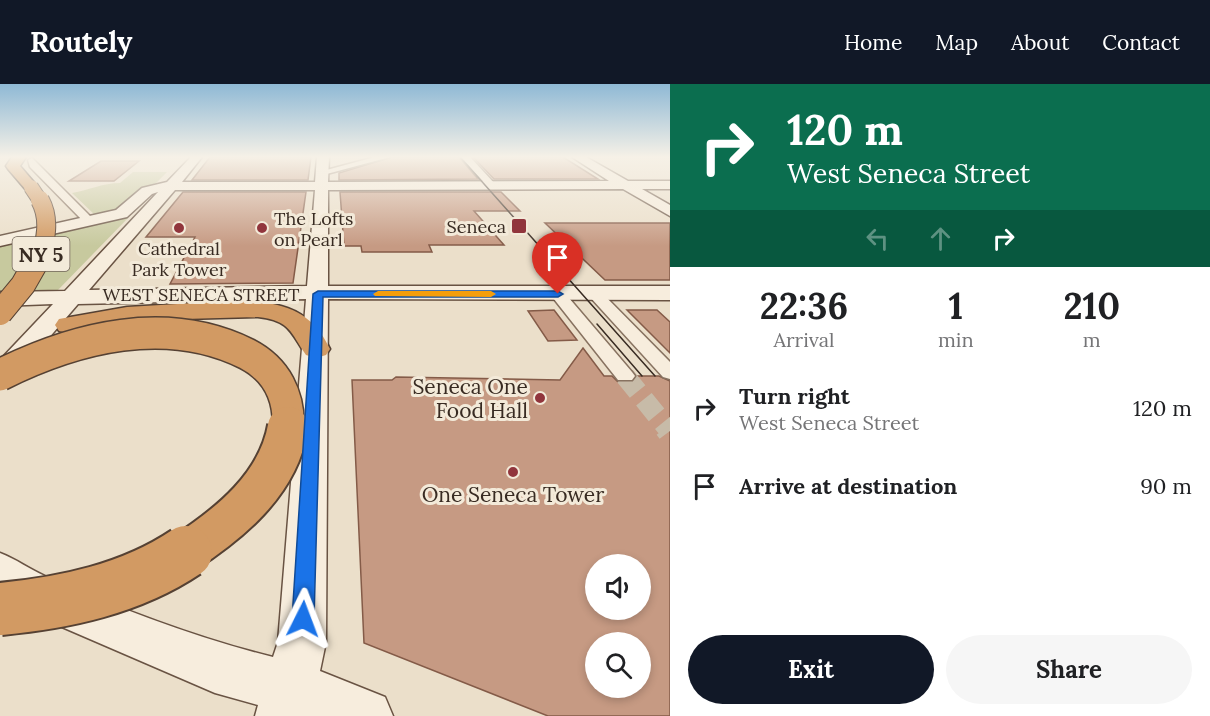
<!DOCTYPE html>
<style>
:root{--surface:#fff;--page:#f6f6f6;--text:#202124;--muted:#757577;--accent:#111827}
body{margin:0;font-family:Lora,serif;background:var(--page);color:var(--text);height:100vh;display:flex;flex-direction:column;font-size:22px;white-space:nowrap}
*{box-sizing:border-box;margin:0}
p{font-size:20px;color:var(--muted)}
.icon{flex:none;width:33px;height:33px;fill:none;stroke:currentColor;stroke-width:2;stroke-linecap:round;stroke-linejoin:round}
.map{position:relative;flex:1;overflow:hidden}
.panel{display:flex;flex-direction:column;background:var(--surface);width:540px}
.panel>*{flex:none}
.top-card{background:#0b6e4f;color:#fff;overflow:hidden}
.controls{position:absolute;left:585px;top:470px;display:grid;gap:12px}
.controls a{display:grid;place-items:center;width:66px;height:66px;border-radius:50%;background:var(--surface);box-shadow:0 3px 9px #0003;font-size:30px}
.pin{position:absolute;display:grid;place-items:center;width:51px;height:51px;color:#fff;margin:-62px -26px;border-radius:50% 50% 50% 0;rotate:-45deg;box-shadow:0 0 6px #0007}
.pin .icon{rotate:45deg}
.me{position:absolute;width:66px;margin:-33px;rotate:3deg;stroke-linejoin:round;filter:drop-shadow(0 0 4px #0008)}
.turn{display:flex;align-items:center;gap:21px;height:126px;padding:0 18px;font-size:27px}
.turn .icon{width:78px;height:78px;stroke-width:2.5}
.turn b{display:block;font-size:42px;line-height:51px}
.lanes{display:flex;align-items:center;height:57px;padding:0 18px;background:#0003;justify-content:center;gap:30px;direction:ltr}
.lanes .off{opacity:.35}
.eta{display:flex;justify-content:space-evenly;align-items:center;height:102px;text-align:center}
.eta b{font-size:36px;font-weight:800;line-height:42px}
.primary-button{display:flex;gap:12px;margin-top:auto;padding:12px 18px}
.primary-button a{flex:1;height:69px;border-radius:36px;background:var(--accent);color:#fff;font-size:24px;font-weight:800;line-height:69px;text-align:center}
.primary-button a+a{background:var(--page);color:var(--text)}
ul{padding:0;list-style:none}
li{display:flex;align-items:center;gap:18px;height:78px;padding:0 18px}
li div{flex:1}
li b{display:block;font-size:22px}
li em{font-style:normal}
header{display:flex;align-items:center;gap:36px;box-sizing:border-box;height:84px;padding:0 30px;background:var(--accent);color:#fff}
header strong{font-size:28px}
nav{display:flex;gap:33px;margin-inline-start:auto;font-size:21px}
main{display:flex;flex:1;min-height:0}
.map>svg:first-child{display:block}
</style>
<header>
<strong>Routely</strong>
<nav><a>Home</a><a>Map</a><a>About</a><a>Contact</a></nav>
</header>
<main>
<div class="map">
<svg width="670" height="632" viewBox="0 0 670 632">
<rect width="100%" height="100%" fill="#ebdfca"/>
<!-- green -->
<path fill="#c7c99e" d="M133,88H167L156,99L138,106L118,125L95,131L72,109C89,106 103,99 120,99Z
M125,133L128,134L58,206L0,207V162Z"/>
<!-- building -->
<path fill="#c69a83" stroke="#845b48" stroke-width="1.5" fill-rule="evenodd" d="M210,73H311L308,96H192Z
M392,73H459L478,95L339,96V89Z
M473,73H563L598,95H494Z
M101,77H139L114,97H69Z
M183,108H306L293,199L170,200L195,153H146Z
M340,108H501L520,127H474L504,161H429L432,168H362L361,162H344Z
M545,139H670V196H605Z
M554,226L577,256L548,257L528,227Z
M627,226H657L670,238V269Z
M583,264L604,292H612L618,298H632L637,292H659L670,297V632H548L364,559L352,296H392L396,293L560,296ZM596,480H640V525H596ZM596,558H640V603H596Z"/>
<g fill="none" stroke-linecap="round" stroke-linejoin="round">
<!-- street-tunnel-far1 -->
<path stroke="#c7bba8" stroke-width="20" stroke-dasharray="20 10" stroke-linecap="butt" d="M625,292L668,345"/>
<!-- street-tunnel -->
<path stroke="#c7bba8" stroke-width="26" stroke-dasharray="26 13" stroke-linecap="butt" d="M667,343L670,347"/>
<!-- street casing -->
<g stroke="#877260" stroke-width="3">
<path id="street" d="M375,73H390L323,91L319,88Z
M461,73H470L495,100V104H489Z
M32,74L93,135V139H85L30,83L28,76Z
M558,205L563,207L632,288L635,292L632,296H618L550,210Z
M595,205L600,207L670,278V295L663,293L590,213L587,210L590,207Z"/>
</g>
<!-- secondary casing -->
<g stroke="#695343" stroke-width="3">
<path id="secondary" d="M191,73H202L182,98H315L317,73H329L328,98L609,97L572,73H586L628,97H670V105H642L670,121V132L623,105L328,106V202H670V216L328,215L326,558L320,587L385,613L393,632H255L258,621L215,609L11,521L0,513V469C16,475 29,485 45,492C118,524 196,554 273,573L278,558L306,215L78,220L10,299L0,301V276L53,220L0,222V208L65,207L158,108L152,110L127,133L0,162V152L116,126L142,104L167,98ZM175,106H315L307,202L89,206Z"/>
</g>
<!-- highway casing -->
<g stroke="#554133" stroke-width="3">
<path id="highway" d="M12,73H26L20,82L38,103L36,106H26L8,85L6,82Z
M228,217C273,217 309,220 330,265L326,271L316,274L306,271C290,248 291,237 258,233L147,236L68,249L59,247L55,241L59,235L127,223Z"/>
</g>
<!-- street -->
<use href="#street" fill="#f7eddd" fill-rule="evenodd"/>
<!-- secondary -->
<use href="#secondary" fill="#f7eddd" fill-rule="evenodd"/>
<!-- highway -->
<use href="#highway" fill="#d29a63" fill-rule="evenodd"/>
<!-- tram -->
<path stroke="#382b22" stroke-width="1.5" d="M460,73L655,292
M597,240L642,292"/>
<!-- highway-bridge-far5 casing -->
<g stroke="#554133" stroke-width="16" stroke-linecap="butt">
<path id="highway-bridge-far5" d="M31,103L41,118"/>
</g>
<!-- highway-bridge-far4 casing -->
<g stroke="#554133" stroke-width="20" stroke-linecap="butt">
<path id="highway-bridge-far4" d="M38,175C47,157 50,134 40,116"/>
</g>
<!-- highway-bridge-far3 casing -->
<g stroke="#554133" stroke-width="26" stroke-linecap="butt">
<path id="highway-bridge-far3" d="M0,229L23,201L39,173
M153,249H166"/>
</g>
<!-- highway-bridge-far2 casing -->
<g stroke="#554133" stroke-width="34" stroke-linecap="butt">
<path id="highway-bridge-far2" d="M0,291C76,253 167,230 247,270C276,285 290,312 288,345"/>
</g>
<!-- highway-bridge-far1 casing -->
<g stroke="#554133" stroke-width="44" stroke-linecap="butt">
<path id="highway-bridge-far1" d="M183,470C229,440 278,401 288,343"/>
</g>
<!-- highway-bridge casing -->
<g stroke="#554133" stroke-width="56" stroke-linecap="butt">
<path id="highway-bridge" d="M0,525C64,519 131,505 186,468"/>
</g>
<!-- highway-bridge-far5 -->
<use href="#highway-bridge-far5" stroke="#d29a63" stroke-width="14"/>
<!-- highway-bridge-far4 -->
<use href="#highway-bridge-far4" stroke="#d29a63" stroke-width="18"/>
<!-- highway-bridge-far3 -->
<use href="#highway-bridge-far3" stroke="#d29a63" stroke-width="24"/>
<!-- highway-bridge-far2 -->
<use href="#highway-bridge-far2" stroke="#d29a63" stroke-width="31"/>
<!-- highway-bridge-far1 -->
<use href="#highway-bridge-far1" stroke="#d29a63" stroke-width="40"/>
<!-- highway-bridge -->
<use href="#highway-bridge" stroke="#d29a63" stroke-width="52"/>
</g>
<!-- sky -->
<linearGradient id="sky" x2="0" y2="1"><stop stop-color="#8fb9d5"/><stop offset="0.45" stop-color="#f6f1e7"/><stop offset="1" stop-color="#f6f1e7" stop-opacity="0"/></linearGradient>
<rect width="670" height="162" fill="url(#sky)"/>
<!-- route -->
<path fill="#1a73e8" stroke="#114b97" stroke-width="1.5" d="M318,207H558L563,210L558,213H323L314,535L310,542L303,546L295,542L292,535L313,210Z"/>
<!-- slow -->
<path fill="#f59e0b" d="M378,207H491L496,210L491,213L375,212L373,210Z"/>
<!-- markers -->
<g fill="#91353c" stroke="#f3ead9" stroke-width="2">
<rect x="511" y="134" width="16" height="16" rx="3"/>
<circle cx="179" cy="144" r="6"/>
<circle cx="262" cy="144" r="6"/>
<circle cx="540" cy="314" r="6"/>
<circle cx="513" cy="388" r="6"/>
</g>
<g text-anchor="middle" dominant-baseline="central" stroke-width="6" stroke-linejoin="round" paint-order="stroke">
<!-- far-poi labels -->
<g font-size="18" fill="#382b22" stroke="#f3ead9" text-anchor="start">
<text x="274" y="134">The Lofts<tspan x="274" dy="21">on Pearl</tspan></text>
<text x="506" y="142" text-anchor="end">Seneca</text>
<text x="179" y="164" text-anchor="middle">Cathedral<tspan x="179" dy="21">Park Tower</tspan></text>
</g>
<!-- far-street labels -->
<g font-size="18" fill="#382b22" stroke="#f3ead9">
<text x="201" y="210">WEST SENECA STREET</text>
</g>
<!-- shield labels -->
<rect fill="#f3ead9" stroke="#706459" stroke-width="1.5" x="12.5" y="153" width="57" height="34" rx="4.5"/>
<g font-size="20" font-weight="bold" fill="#382b22">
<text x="41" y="170">NY 5</text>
</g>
<!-- poi labels -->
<g font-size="21" fill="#382b22" stroke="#f3ead9" text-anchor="end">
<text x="528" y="302">Seneca One<tspan x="528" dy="24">Food Hall</tspan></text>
<text x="513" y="410" text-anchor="middle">One Seneca Tower</text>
</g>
</g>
</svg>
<div class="controls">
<a><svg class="icon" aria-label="sound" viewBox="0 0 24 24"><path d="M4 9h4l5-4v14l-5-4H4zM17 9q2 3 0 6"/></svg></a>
<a><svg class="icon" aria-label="search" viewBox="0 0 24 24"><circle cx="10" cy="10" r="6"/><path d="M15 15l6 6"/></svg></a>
</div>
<div class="pin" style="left:558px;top:210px;background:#d93025"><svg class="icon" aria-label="arrive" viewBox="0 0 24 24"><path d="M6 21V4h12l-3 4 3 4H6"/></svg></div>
<svg class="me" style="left:303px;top:535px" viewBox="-20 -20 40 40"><path d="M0-17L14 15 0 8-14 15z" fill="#1a73e8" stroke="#fff" stroke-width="4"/></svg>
</div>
<section class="panel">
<div class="top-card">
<div class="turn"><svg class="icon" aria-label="right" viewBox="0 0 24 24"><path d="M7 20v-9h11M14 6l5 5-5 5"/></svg><div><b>120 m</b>West Seneca Street</div></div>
<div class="lanes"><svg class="icon off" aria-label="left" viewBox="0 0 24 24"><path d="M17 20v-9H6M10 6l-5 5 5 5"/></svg><svg class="icon off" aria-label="ahead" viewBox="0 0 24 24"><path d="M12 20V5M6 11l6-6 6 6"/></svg><svg class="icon" aria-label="right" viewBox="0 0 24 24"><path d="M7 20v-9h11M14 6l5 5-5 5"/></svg></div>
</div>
<div class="eta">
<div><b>22:36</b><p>Arrival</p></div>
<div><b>1</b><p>min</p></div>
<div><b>210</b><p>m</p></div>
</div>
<ul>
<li><svg class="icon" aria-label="right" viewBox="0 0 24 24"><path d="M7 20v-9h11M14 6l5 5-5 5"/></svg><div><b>Turn right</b><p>West Seneca Street</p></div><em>120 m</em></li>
<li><svg class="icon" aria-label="arrive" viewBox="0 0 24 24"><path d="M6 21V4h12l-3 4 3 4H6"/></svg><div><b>Arrive at destination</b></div><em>90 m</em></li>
</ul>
<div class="primary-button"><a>Exit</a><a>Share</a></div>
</section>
</main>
